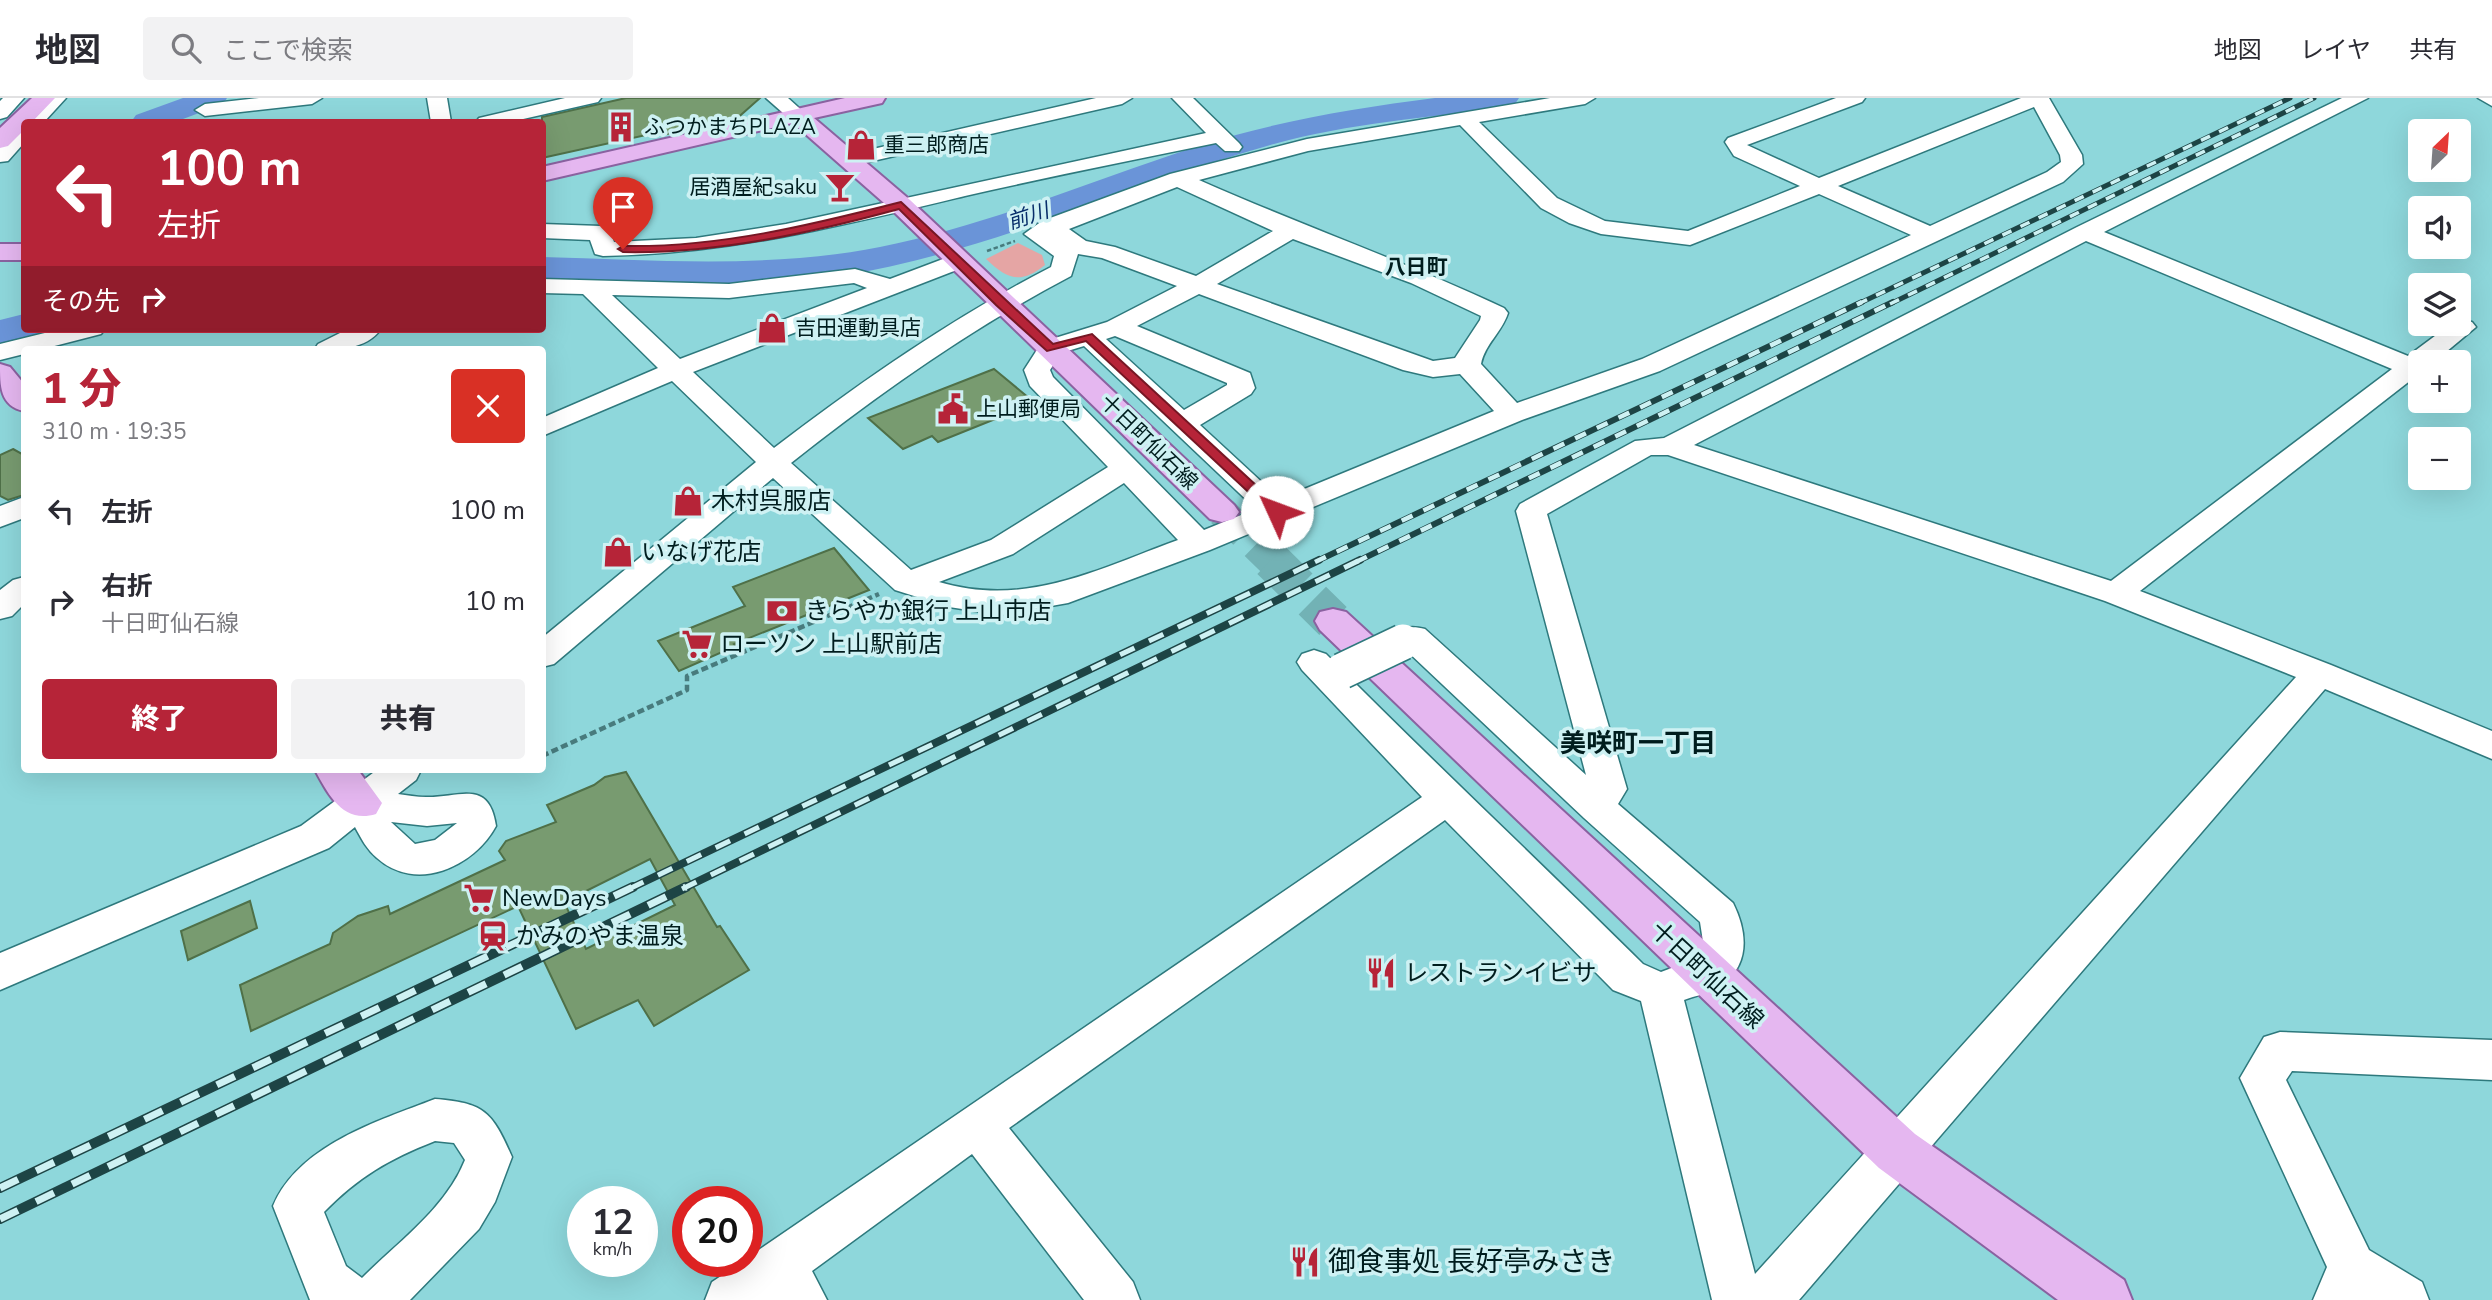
<!DOCTYPE html>
<html lang="ja">
<meta charset="utf-8">
<style>
:root{--surface:#fff;--page:#f2f2f3;--text:#2b2b33;--muted:#7c7c81;--line:#e1e1e2;--accent:#b62438}
body{margin:0;font-family:"Nunito Sans","Noto Sans JP",sans-serif;background:var(--page);color:var(--text);height:100vh;display:flex;flex-direction:column;font-size:26px;white-space:nowrap}
*{box-sizing:border-box;margin:0}
p{font-size:23px;color:var(--muted)}
.icon{flex:none;width:38px;height:38px;fill:none;stroke:currentColor;stroke-width:2;stroke-linecap:round;stroke-linejoin:round}
.map{position:relative;flex:1;overflow:hidden}
.panel{position:absolute;left:21px;top:248px;width:525px;height:427px;display:flex;flex-direction:column;background:var(--surface);border-radius:7px;box-shadow:0 7px 28px #0002}
.panel>*{flex:none}
.hud{position:absolute;left:21px;top:21px;width:525px;height:214px;border-radius:7px;box-shadow:0 7px 28px #0002;background:#b62438;color:#fff;overflow:hidden}
.needle{width:46px;rotate:25deg}
.tools{position:absolute;left:2408px;top:21px;display:grid;gap:14px}
.tools a{display:grid;place-items:center;width:63px;height:63px;border-radius:7px;background:var(--surface);box-shadow:0 7px 28px #0002;font-size:35px}
.speed{position:absolute;left:567px;top:1088px;display:flex;gap:14px;font-size:35px;font-weight:700;text-align:center}
.speed>*{display:grid;place-content:center;width:91px;height:91px;border-radius:50%;background:var(--surface);box-shadow:0 7px 28px #0002;line-height:1}
.speed small{font-size:18px;font-weight:400}
.speed .limit{border:10px solid #d22;background:#fff;color:#111}
.pin{position:absolute;display:grid;place-items:center;width:60px;height:60px;color:#fff;margin:-72px -30px;border-radius:50% 50% 50% 0;rotate:-45deg;box-shadow:0 0 7px #0007}
.pin .icon{rotate:45deg}
.me{position:absolute;width:77px;margin:-38px;rotate:313deg;stroke-linejoin:round;filter:drop-shadow(0 0 5px #0008)}
.turn{display:flex;align-items:center;gap:24px;height:147px;padding:0 21px;font-size:32px}
.turn .icon{width:91px;height:91px;stroke-width:2.5}
.turn b{display:block;font-size:49px;line-height:60px}
.then{display:flex;align-items:center;height:66px;padding:0 21px;background:#0003;gap:14px;font-size:26px}
.round{display:grid;place-items:center;flex:none;width:74px;height:74px;border-radius:7px;background:var(--page)}
.head{display:flex;align-items:center;justify-content:space-between;height:119px;padding:0 21px}
h1{font-size:42px;font-weight:800;line-height:52px;color:var(--accent)}
.button{display:flex;gap:14px;margin-top:auto;padding:14px 21px}
.button a{flex:1;height:80px;border-radius:7px;background:var(--accent);color:#fff;font-size:28px;font-weight:800;line-height:80px;text-align:center}
.button a+a{background:var(--page);color:var(--text)}
ul{padding:0;list-style:none}
li{display:flex;align-items:center;gap:21px;height:91px;padding:0 21px}
li div{flex:1}
li b{display:block;font-size:26px}
li em{font-style:normal}
header{display:flex;align-items:center;gap:42px;box-sizing:border-box;height:98px;padding:0 35px;background:var(--surface);border-bottom:2px solid var(--line)}
header strong{font-size:33px}
nav{display:flex;gap:38px;margin-inline-start:auto;font-size:24px}
.search{width:490px;height:63px;background:var(--page);display:flex;align-items:center;gap:18px;box-sizing:border-box;padding:0 24px;border-radius:7px;color:var(--muted);font-size:26px}
.map>svg:first-child{display:block}
</style>
<header>
<strong>地図</strong>
<div class="search"><svg class="icon" aria-label="search" viewBox="0 0 24 24"><circle cx="10" cy="10" r="6"/><path d="M15 15l6 6"/></svg>ここで検索</div>
<nav><a>地図</a><a>レイヤ</a><a>共有</a></nav>
</header>
<div class="map">
<svg width="2492" height="1202" viewBox="0 0 2492 1202">
<rect width="100%" height="100%" fill="#8ed7db"/>
<!-- green -->
<path fill="#e5a5a4" d="M1018,145L1042,157L1045,167C1020,187 1007,181 986,161Z"/>
<g fill="none" stroke-linecap="round" stroke-linejoin="round">
<!-- river -->
<path fill="#6a94d8" fill-rule="evenodd" d="M183,0H227L223,6L175,24H131L136,17Z
M1435,0H1519L1515,6L1504,9C1428,20 1349,25 1274,46C1128,86 990,155 839,178C741,193 641,184 542,181V159C655,162 769,171 880,149C990,127 1095,81 1202,47C1278,23 1356,10 1435,0Z
M24,216V231H42L38,236L0,246V222Z"/>
</g>
<!-- building -->
<path fill="#789b70" stroke="#4f7048" stroke-width="2" fill-rule="evenodd" d="M626,0H760L734,23L667,36L664,33L542,60V19Z
M994,271L1035,305L938,344L932,338L903,351L868,320Z
M13,351L24,357V397L8,402L0,398V357Z
M834,450L869,492L734,546L736,548L679,573L658,543L745,508L733,489Z
M626,674L717,829L720,828L749,872L654,928L638,902L576,931L518,808L251,933L240,887L330,846L333,835L358,818L388,808L390,816L505,762L499,753L506,743L556,724L547,707L594,687L605,679ZM650,761L675,807L586,851L564,804Z
M250,803L257,830L188,862L181,833Z"/>
<g fill="none" stroke-linecap="round" stroke-linejoin="round">
<!-- major-tunnel-far1 -->
<path stroke="#72b2b5" stroke-width="31" stroke-dasharray="31 16" stroke-linecap="butt" d="M1222,414L1273,464"/>
<!-- major-tunnel -->
<path stroke="#72b2b5" stroke-width="39" stroke-dasharray="39 19" stroke-linecap="butt" d="M1271,462L1333,523"/>
<!-- minor casing -->
<g stroke="#2e797d" stroke-width="3">
<path id="minor" d="M3,0H24L7,19L0,21V3Z
M45,0H66L44,24L24,26L26,20Z
M259,0H322L312,6L205,18L195,12L205,6Z
M427,0H447L451,24H431Z
M565,0H601L598,4L510,24H476L479,20Z
M766,0H788L808,18L805,22H791Z
M1096,0H1132L1122,6L851,68L840,62L851,56Z
M1172,0H1193L1239,45L1242,49L1239,53H1225L1216,45C1132,62 1048,79 965,98C845,127 728,156 603,158L595,156L590,142L542,140V126L601,128L609,130L614,144L696,140L786,126L1206,35Z
M1550,0H1595L1585,6L1479,24L1557,100L1605,123L1688,133L1800,88L1734,58L1725,44L1728,40L1836,0H1865L1862,4L1747,47L1819,80L2021,0H2049L2082,57L2083,66L2063,84L1660,273L1522,322L1210,452L1068,505L1001,517L949,509L895,492L773,380L554,566L542,569V540L756,364L672,283L542,338V320L658,270L583,196L542,195V181L729,186L855,171L890,181L951,158H967L971,163L967,168L693,274L774,350C862,283 952,220 1051,169L1054,158L1024,136L1042,123L1170,76L1307,41ZM2034,9L2060,57L2061,64L2047,74L1930,128L1838,88ZM1460,27L1541,110L1569,125L1601,136L1690,147L1819,96L1911,137L1642,261L1517,305L1481,266C1485,246 1502,234 1508,215L1504,210C1404,163 1300,127 1199,82L1308,53ZM1177,89L1273,133L1196,178L1115,149L1086,143L1069,131ZM1293,141L1411,185L1481,218L1480,222L1455,260L1433,263L1217,186ZM1078,156L1102,160L1177,188L1107,224L1042,244L1024,272L1030,288L1108,369L991,442L911,472L791,365C880,295 970,231 1071,178ZM854,185L867,190L680,261L612,197L729,200ZM1199,196L1403,272L1433,279L1460,276L1494,313L1280,401L1200,327L1251,296L1255,290L1250,275L1137,228ZM1115,238L1227,285V287L1184,312L1106,241ZM1084,248L1256,411L1204,432L1053,279L1050,272L1061,255ZM1124,385L1178,442C1098,471 1026,510 939,484L1013,456Z
M2342,0H2368L2104,134L2408,258L2451,226H2459V222L2472,224L2476,229L2434,264H2420V275L2140,493L2331,567L2492,633V661L2325,591L1799,1202H1712L1641,903L1613,892L1445,722L1009,1030L1133,1184L1140,1202H1084L972,1056L812,1173L827,1202H705L712,1184L742,1164H747V1160L763,1149L1422,699L1302,572L1297,564L1302,556L1314,552L1326,556C1430,661 1538,762 1643,866L1661,874L1690,863L1704,850L1700,824L1584,720L1408,554L1391,552L1386,544C1395,530 1409,527 1425,531L1586,677L1516,413L1520,406L1635,343L1664,340L2077,129ZM2086,143L2392,271L2111,483L1694,347ZM1651,357H1668L2105,503L2296,579L1755,1176L1684,902C1695,898 1710,895 1720,888C1750,868 1748,835 1733,805L1618,706L1627,691L1547,416Z
M2478,0H2492V8Z
M24,27V45L8,63L0,64V46L17,29Z
M61,231H105L101,236L39,252H24V256L0,262V246Z
M348,231H381C366,252 337,252 314,252L318,246Z
M24,399V420L0,429V408Z
M24,479V506L12,518L0,521V492L13,482Z
M377,672H421L416,682L398,696C407,697 417,699 426,699C459,700 489,680 496,728C474,769 416,795 377,760C367,752 361,740 355,729L329,750L0,892V855L301,728ZM391,724L427,728L457,725L435,742L415,746Z
M2280,934L2492,942V982L2292,973L2286,982L2369,1152L2422,1184L2429,1202H2313L2327,1169L2240,980L2264,939Z
M435,1001C484,1005 492,1013 512,1059L495,1104L479,1131L410,1202H310L273,1108C299,1047 378,1023 435,1001ZM435,1043L454,1045L465,1062C446,1110 398,1144 362,1180L346,1168L324,1114C358,1079 389,1061 435,1043Z"/>
</g>
<!-- major casing -->
<g stroke="#8a62a0" stroke-width="4">
<path id="major" d="M32,0H55L32,24H24V32L8,48L0,50V30Z
M845,0H885L882,5L814,20L910,102L1234,407L1239,414L1234,421L1222,424L1210,421L892,112L793,25L542,83V69Z
M0,146H24V162H0Z
M0,266L10,269L24,286V313C0,308 0,288 0,266Z
M1333,511L1346,514L1915,1036L2124,1182L2132,1202H2058L1879,1070L1320,532L1315,523L1320,514Z
M315,672H358L382,705L376,716C344,726 329,698 315,672Z"/>
</g>
<!-- path-far1 -->
<path stroke="#487b7d" stroke-width="2.5" stroke-dasharray="4.5 2.5" stroke-linecap="butt" d="M987,153L1015,143"/>
<!-- path -->
<path stroke="#487b7d" stroke-width="4.5" stroke-dasharray="7 3.5" stroke-linecap="butt" d="M542,658L687,592V578L879,496"/>
<!-- minor -->
<use href="#minor" fill="#fff" fill-rule="evenodd"/>
<!-- major -->
<use href="#major" fill="#e5b7f0" fill-rule="evenodd"/>
<!-- rail-far3 casing -->
<g stroke="#1d4445" stroke-width="5">
<path id="rail-far3" d="M1858,206L2290,0
M1890,206L2314,0"/>
</g>
<!-- rail-far2 casing -->
<g stroke="#1d4445" stroke-width="6">
<path id="rail-far2" d="M1315,464L1862,204
M1356,464L1893,204"/>
</g>
<!-- rail-far1 casing -->
<g stroke="#1d4445" stroke-width="8">
<path id="rail-far1" d="M629,791L1319,462
M682,791L1360,462"/>
</g>
<!-- rail casing -->
<g stroke="#1d4445" stroke-width="10">
<path id="rail" d="M0,1090L633,789
M0,1121L686,789"/>
</g>
<!-- rail-far3 -->
<use href="#rail-far3" stroke="#cef1f3" stroke-width="3.5" stroke-dasharray="10" stroke-linecap="butt"/>
<!-- rail-far2 -->
<use href="#rail-far2" stroke="#cef1f3" stroke-width="4.5" stroke-dasharray="12" stroke-linecap="butt"/>
<!-- rail-far1 -->
<use href="#rail-far1" stroke="#cef1f3" stroke-width="5" stroke-dasharray="16" stroke-linecap="butt"/>
<!-- rail -->
<use href="#rail" stroke="#cef1f3" stroke-width="7" stroke-dasharray="20" stroke-linecap="butt"/>
<!-- minor-bridge casing -->
<g stroke="#2e797d" stroke-width="38" stroke-linecap="butt">
<path id="minor-bridge" d="M1342,573L1403,544"/>
</g>
<!-- minor-bridge -->
<use href="#minor-bridge" stroke="#fff" stroke-width="35"/>
</g>
<!-- route -->
<path fill="#b62438" stroke="#761724" stroke-width="2" d="M901,104L1053,246L1092,236L1282,411V416H1272L1086,243L1047,253L996,207L899,111C811,135 715,156 623,154L618,151L623,148C717,150 811,127 901,104Z"/>
<!-- icons -->
<defs>
<g id="building-bare" transform="scale(2.415)"><path d="M-4-6H4V6H1V3H-1V6H-4ZM-2.5-4.3h1.7v1.8h-1.7ZM.8-4.3h1.7v1.8H.8ZM-2.5-1h1.7V.8h-1.7ZM.8-1h1.7V.8H.8Z" fill="#b62438" stroke="#cef1f3" stroke-width="2.5" paint-order="stroke"/></g>
<g id="shop-bare" transform="scale(2.415)"><path d="M-5-2.5h2.3a2.7 3.5 0 0 1 5.4 0H5L5.5 6h-11ZM-1.5-2.5h3a1.5 2.3 0 0 0-3 0Z" fill="#b62438" stroke="#cef1f3" stroke-width="2.5" paint-order="stroke"/></g>
<g id="bar-bare" transform="scale(2.415)"><path d="M-6-5H6L.8 .8V4.5H3.5V6h-7V4.5H-.8V.8Z" fill="#b62438" stroke="#cef1f3" stroke-width="2.5" paint-order="stroke"/></g>
<g id="civic-bare" transform="scale(2.415)"><path d="M-.6-6.5H3V-4.5H.6V-3L4-1V1h2V6H-6V1h2V-1L-.6-3ZM-1.2 2.5V6h2.4V2.5Z" fill="#b62438" stroke="#cef1f3" stroke-width="2.5" paint-order="stroke"/></g>
<g id="bank-bare" transform="scale(2.415)"><path d="M-6-4H6V4H-6ZM0-2.3a2.3 2.3 0 1 0 0 4.6a2.3 2.3 0 1 0 0-4.6Z" fill="#b62438" stroke="#cef1f3" stroke-width="2.5" paint-order="stroke"/></g>
<g id="supermarket-bare" transform="scale(2.415)"><path d="M-6-5.5h2.5l.6 2H6L4.5 2H-2.5L-4.4-4H-6ZM-1.5 3.2a1.3 1.3 0 1 0 .1 0ZM3 3.2a1.3 1.3 0 1 0 .1 0Z" fill="#b62438" stroke="#cef1f3" stroke-width="2.5" paint-order="stroke"/></g>
<g id="station-bare" transform="scale(2.415)"><path d="M-3-6H3Q5-6 5-4V2Q5 4 3 4L4.5 6H3L1.5 4h-3L-3 6H-4.5L-3 4Q-5 4-5 2V-4Q-5-6-3-6ZM-3.5-4v3h7v-3ZM-3.5 1v1.5H-2V1ZM2 1v1.5H3.5V1Z" fill="#b62438" stroke="#cef1f3" stroke-width="2.5" paint-order="stroke"/></g>
<g id="restaurant-bare" transform="scale(2.415)"><path d="M-5-6h1v4h1v-4h1v4h1v-4h1v5L-1.5 .5V6h-2V.5L-5-1ZM5-6V6H3V1.5H1.5Q1.5-4 5-6Z" fill="#b62438" stroke="#cef1f3" stroke-width="2.5" paint-order="stroke"/></g>
</defs>
<g fill-rule="evenodd">
<use href="#building-bare" x="621" y="29"/>
<use href="#shop-bare" x="861" y="47"/>
<use href="#bar-bare" x="840" y="89"/>
<use href="#shop-bare" x="772" y="230"/>
<use href="#civic-bare" x="953" y="311"/>
<use href="#shop-bare" x="688" y="403"/>
<use href="#shop-bare" x="618" y="454"/>
<use href="#bank-bare" x="782" y="513"/>
<use href="#supermarket-bare" x="697" y="546"/>
<use href="#supermarket-bare" x="479" y="800"/>
<use href="#station-bare" x="493" y="838"/>
<use href="#restaurant-bare" x="1381" y="875"/>
<use href="#restaurant-bare" x="1305" y="1164"/>
</g>
<g text-anchor="middle" dominant-baseline="central" stroke-width="7" stroke-linejoin="round" paint-order="stroke">
<!-- far-poi labels -->
<g font-size="21" fill="#001d1e" stroke="#cef1f3" text-anchor="start">
<text x="644" y="29">ふつかまちPLAZA</text>
<text x="884" y="47">重三郎商店</text>
<text x="817" y="89" text-anchor="end">居酒屋紀saku</text>
<text x="795" y="230">吉田運動具店</text>
<text x="976" y="311">上山郵便局</text>
</g>
<!-- far-water labels -->
<g font-size="21" font-style="italic" fill="#082e6a" stroke="#cef1f3">
<text transform="translate(1028 118) rotate(-18)">前川</text>
</g>
<!-- far-neighbourhood labels -->
<g font-size="21" font-weight="bold" fill="#001d1e" stroke="#cef1f3">
<text x="1416" y="169">八日町</text>
</g>
<!-- far-street labels -->
<g font-size="21" fill="#001d1e" stroke="#cef1f3">
<text transform="translate(1149 344) rotate(44)">十日町仙石線</text>
</g>
<!-- poi labels -->
<g font-size="24" fill="#001d1e" stroke="#cef1f3" text-anchor="start">
<text x="711" y="403">木村呉服店</text>
<text x="641" y="454">いなげ花店</text>
<text x="805" y="513">きらやか銀行 上山市店</text>
<text x="720" y="546">ローソン 上山駅前店</text>
<text x="502" y="800">NewDays</text>
<text x="516" y="838">かみのやま温泉</text>
<text x="1404" y="875">レストランイビサ</text>
</g>
<!-- street labels -->
<g font-size="24" fill="#001d1e" stroke="#cef1f3">
<text transform="translate(1707 877) rotate(43)">十日町仙石線</text>
</g>
<!-- neighbourhood labels -->
<g font-size="26" font-weight="bold" fill="#001d1e" stroke="#cef1f3">
<text x="1638" y="645">美咲町一丁目</text>
</g>
<!-- near-poi labels -->
<g font-size="28" fill="#001d1e" stroke="#cef1f3" text-anchor="start">
<text x="1328" y="1164">御食事処 長好亭みさき</text>
</g>
</g>
</svg>
<div class="tools">
<a><svg class="needle" viewBox="-14 -14 28 28"><path d="M0-13l5 13h-10z" fill="#e53935"/><path d="M0 13l5-13h-10z" fill="#7c7c81"/></svg></a>
<a><svg class="icon" aria-label="sound" viewBox="0 0 24 24"><path d="M4 9h4l5-4v14l-5-4H4zM17 9q2 3 0 6"/></svg></a>
<a><svg class="icon" aria-label="layers" viewBox="0 0 24 24"><path d="M12 4l9 5-9 5-9-5zM3 14l9 5 9-5"/></svg></a>
<a>+</a>
<a>−</a>
</div>
<div class="speed"><div>12<small>km/h</small></div><div class="limit">20</div></div>
<div class="pin" style="left:623px;top:151px;background:#d93025"><svg class="icon" aria-label="arrive" viewBox="0 0 24 24"><path d="M6 21V4h12l-3 4 3 4H6"/></svg></div>
<svg class="me" style="left:1277px;top:414px" viewBox="-20 -20 40 40"><circle r="19" fill="#fff"/><path d="M0-13L10 11 0 6-10 11z" fill="#b62438"/></svg>
<div class="hud">
<div class="turn"><svg class="icon" aria-label="left" viewBox="0 0 24 24"><path d="M17 20v-9H6M10 6l-5 5 5 5"/></svg><div><b>100 m</b>左折</div></div>
<div class="then">その先<svg class="icon" aria-label="right" viewBox="0 0 24 24"><path d="M7 20v-9h11M14 6l5 5-5 5"/></svg></div>
</div>
<section class="panel">
<div class="head"><div><h1>1 分</h1><p>310 m · 19:35</p></div><a class="round" style="background:#d93025;color:#fff"><svg class="icon" aria-label="close" viewBox="0 0 24 24"><path d="M6 6l12 12M18 6L6 18"/></svg></a></div>
<ul>
<li><svg class="icon" aria-label="left" viewBox="0 0 24 24"><path d="M17 20v-9H6M10 6l-5 5 5 5"/></svg><div><b>左折</b></div><em>100 m</em></li>
<li><svg class="icon" aria-label="right" viewBox="0 0 24 24"><path d="M7 20v-9h11M14 6l5 5-5 5"/></svg><div><b>右折</b><p>十日町仙石線</p></div><em>10 m</em></li>
</ul>
<div class="button"><a>終了</a><a>共有</a></div>
</section>
</div>
